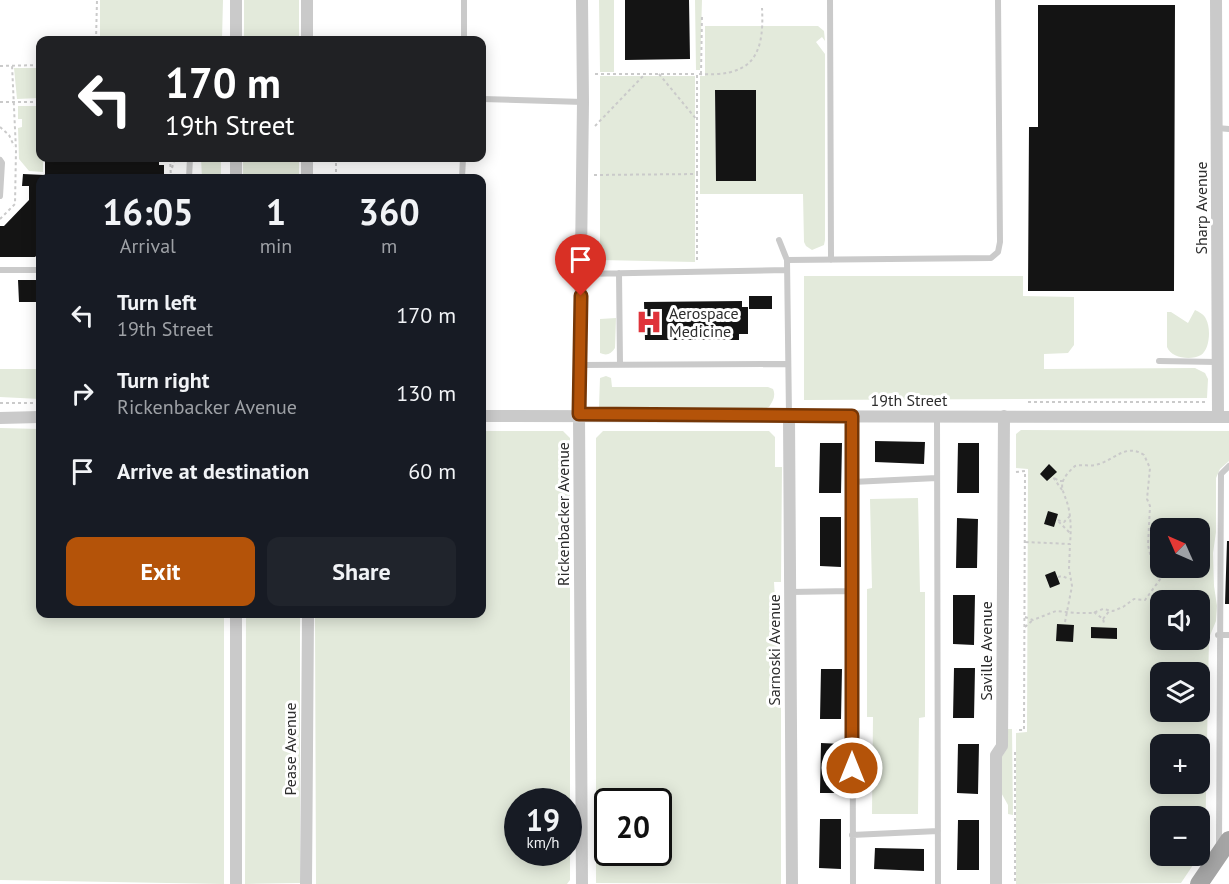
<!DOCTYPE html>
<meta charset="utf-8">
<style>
:root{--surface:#171b24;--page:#20242c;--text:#f1f3f6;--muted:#9ea1a6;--accent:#b45309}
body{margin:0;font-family:"PT Sans",sans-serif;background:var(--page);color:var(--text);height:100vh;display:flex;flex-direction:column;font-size:22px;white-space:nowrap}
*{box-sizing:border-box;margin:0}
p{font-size:20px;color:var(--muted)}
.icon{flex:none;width:33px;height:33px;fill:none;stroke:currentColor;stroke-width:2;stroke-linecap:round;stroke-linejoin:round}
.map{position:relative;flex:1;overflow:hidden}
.details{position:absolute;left:36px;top:174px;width:450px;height:444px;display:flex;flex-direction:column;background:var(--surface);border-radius:12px;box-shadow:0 3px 15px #0003}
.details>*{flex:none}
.top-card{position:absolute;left:36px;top:36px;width:450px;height:126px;border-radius:12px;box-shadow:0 3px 15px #0003;background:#202124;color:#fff;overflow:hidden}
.needle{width:39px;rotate:315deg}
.fabs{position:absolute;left:1150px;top:518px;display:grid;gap:12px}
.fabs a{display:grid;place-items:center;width:60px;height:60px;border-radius:12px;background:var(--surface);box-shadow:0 3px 15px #0003;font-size:30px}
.speed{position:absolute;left:504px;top:788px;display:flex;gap:12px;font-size:30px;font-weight:700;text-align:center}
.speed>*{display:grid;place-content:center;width:78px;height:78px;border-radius:50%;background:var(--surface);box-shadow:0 3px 15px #0003;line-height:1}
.speed small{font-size:15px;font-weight:400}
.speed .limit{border:3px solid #111;border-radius:9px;background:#fff;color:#111}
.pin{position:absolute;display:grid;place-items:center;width:51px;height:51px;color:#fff;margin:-62px -26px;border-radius:50% 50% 50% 0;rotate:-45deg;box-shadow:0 0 6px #0007}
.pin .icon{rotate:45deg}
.me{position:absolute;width:66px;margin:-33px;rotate:0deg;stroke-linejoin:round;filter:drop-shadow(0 0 4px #0008)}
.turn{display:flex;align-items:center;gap:21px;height:126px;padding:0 30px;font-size:27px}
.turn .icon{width:78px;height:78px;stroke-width:2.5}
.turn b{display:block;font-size:42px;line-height:51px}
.eta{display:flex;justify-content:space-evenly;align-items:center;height:102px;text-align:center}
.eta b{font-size:36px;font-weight:800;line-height:42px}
.button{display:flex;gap:12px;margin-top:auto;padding:12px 30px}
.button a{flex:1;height:69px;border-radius:12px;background:var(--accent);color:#fff;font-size:24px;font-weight:800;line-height:69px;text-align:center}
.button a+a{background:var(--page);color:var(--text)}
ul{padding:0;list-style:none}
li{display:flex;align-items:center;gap:18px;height:78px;padding:0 30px}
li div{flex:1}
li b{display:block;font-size:22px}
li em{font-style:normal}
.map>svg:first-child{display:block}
</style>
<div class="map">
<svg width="1229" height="884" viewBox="0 0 1229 884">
<rect width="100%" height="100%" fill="#fff"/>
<!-- green -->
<path fill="#e3eadb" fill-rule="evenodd" d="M100,0H223L222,40H100Z
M244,0H299V40H244Z
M599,0H614V72H600Z
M695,0H702L700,70H696Z
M705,26H818L824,31L825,41L822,37L816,42L825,54V240L824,245L812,250L806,246L804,242L803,194H700V76H705ZM715,90H756V181H716Z
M14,68H40V98L17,99Z
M600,76H695V262L600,260Z
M18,106H40V158H43V172L29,171L19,159L18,128L22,127V119H18Z
M201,158H221V178H202Z
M243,158H299V178H243Z
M804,276H1023V296L1074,297V345L1068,353L1044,354V369L1195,368L1205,373L1208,379L1207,398L804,400Z
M1195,310C1199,312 1204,314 1206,319C1211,328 1210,349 1201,355C1191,361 1171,358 1167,347V312H1171L1188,323Z
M616,318L615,348C611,354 607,356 600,353V319Z
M0,369H40V399L0,397Z
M606,376L611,378L612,387H768L773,389C776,396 773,401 769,407L764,409H601L599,407L600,378Z
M0,428L40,429V614H224V884L0,880Z
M1021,430L1229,431V461L1220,469L1216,478V532L1213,553L1214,586L1217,606L1216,621L1209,638L1205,847L1181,883L1016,884V733L1027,732L1028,469L1016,468V434ZM1161,528H1200V567H1161ZM1161,600H1200V639H1161ZM1161,672H1200V711H1161ZM1161,744H1200V783H1161ZM1161,816H1200V855H1161Z
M482,431H563L570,438V880L567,884H316L315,614H482ZM518,801H568V852H518Z
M603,431H769L775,437V467H782L781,582H774L775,600H781V884L596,883V438ZM608,801H658V852H608Z
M918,498L920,592H925V717L919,718L918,814H872L873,717H867V589L872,588L870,499Z
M246,614H300V883L245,884Z
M1008,729H1012L1013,815L1008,814V805L999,789L1000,759L1007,749Z"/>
<!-- building -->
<path fill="#141414" d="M625,0H689L690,59L625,60Z
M1038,5H1175L1174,291H1028L1029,127H1038Z
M715,90H756V181H716Z
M45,158H159V165H164V178H40V252L35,257H0V226H4L29,200V186H22L23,174L45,175Z
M18,280H40V302H19Z
M749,296H772V309H749Z
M742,301V307H748V334H739V340H645L644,302Z
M875,441L925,442L924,464L875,462Z
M820,443H842L841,493H819Z
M958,443H979V493H957Z
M1049,464L1057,472L1047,481L1040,474Z
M1048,511L1058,514L1054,527L1044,524Z
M820,517H841V567L820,566Z
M957,518L978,519L977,568H956Z
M1227,541H1229V604H1225Z
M1055,571L1060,584L1050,588L1045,575Z
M953,595H975L974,645L953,644Z
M1057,624L1074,625L1073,642L1056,641Z
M1091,627L1117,628V639L1091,638Z
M954,668H975L974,718H953Z
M821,669H842L841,719H820Z
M821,743L842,744V793H820Z
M958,744H979L978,794L957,793Z
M820,819H841V869L819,868Z
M958,820H979V870H957Z
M875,848L924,849V871L874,869Z"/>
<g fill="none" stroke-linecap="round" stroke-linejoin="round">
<!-- path -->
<path stroke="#cacaca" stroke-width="2" stroke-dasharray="3 3" stroke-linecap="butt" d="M96,40L97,0
M0,66L40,65
M595,74H697
M659,74L697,120
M701,74L702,14
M0,102H40
M595,126L645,74
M0,127L9,135L14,146
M170,158L171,178
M172,168L175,158
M697,174V74C748,77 765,61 762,8
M594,175L697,174V261
M336,178V158
M0,219L15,204L16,150L12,65
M1028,402H1205
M0,403H40
M1016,472L1025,471L1024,730H1016
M1062,490L1053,477L1059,481H1063
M1070,516L1064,522L1057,520L1071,534
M1058,577L1062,576L1069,579
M1094,612L1103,619L1104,623
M1025,617L1033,620L1056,611L1076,613H1093L1103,609L1113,611L1123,607L1134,599L1145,600L1161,578L1153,566L1148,545L1150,506L1147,499L1150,468L1144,455C1127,443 1115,459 1099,464C1091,467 1083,464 1075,466C1053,486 1065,489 1069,510C1071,521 1071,532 1070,544L1025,542
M1103,619L1110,610
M1065,622L1072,586L1069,568L1070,544
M1025,627L1033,620
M1015,752V884"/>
<!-- service -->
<path stroke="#cacaca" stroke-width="6" d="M830,0L831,260
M464,40V0
M482,99L583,102
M1217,128L1229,129
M0,160L2,163L0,196
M189,178L190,158
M462,178L463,158
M779,240L787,260
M0,270H40
M619,273L620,364
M581,274L787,270
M1159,361L1217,362
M580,365L788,364
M789,416L787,260L991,258L998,252L1000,242L998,0
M852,417L853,884
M937,417L938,884
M852,482L937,478
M790,592L852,591
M1218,635H1229
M852,835L938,831
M1219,846L1221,474L1229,466"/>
<!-- minor -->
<path stroke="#cacaca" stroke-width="12" d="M236,0V40
M1216,0L1218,416
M307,40V0
M307,158V178
M236,178V158
M482,416L1229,417
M789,416L792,884
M0,418L40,417
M236,614V884
M306,884L308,614
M582,884L579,414L583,102L582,0
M996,884V755L1002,746L1004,416"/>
<!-- primary -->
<path stroke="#a5a5a5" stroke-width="18" d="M1199,884L1229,840"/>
</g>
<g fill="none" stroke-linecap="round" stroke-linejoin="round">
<!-- route casing -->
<g stroke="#753606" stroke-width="15">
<path id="route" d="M581,296L579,414L852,416V768"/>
</g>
<!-- route -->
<use href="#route" stroke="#b45309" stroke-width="10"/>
</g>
<!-- icons -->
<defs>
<g id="hospital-bare" transform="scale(2.07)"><path d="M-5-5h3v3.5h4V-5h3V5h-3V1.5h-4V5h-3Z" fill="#df343b" stroke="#fff" stroke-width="2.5" paint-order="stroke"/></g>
</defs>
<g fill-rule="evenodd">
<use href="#hospital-bare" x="649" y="322"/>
</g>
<g text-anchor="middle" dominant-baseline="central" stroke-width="6" stroke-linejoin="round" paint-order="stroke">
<!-- street labels -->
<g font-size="16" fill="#2d2d2d" stroke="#fff">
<text transform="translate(1201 208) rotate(-90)">Sharp Avenue</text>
<text x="909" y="400">19th Street</text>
<text transform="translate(563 514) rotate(-90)">Rickenbacker Avenue</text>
<text transform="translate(774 650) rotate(-90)">Sarnoski Avenue</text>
<text transform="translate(986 651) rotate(-90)">Saville Avenue</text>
<text transform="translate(290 749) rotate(-90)">Pease Avenue</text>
</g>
<!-- poi labels -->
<g font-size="16" fill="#2d2d2d" stroke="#fff" text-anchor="start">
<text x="669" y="313">Aerospace<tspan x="669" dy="18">Medicine</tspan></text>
</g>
</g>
</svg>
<div class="fabs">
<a><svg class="needle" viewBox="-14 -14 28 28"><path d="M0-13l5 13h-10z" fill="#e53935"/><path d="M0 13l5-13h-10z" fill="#9ea1a6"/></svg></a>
<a><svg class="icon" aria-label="sound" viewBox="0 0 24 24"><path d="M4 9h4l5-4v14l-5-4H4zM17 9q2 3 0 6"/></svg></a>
<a><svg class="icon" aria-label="layers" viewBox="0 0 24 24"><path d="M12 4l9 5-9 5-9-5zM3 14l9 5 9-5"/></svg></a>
<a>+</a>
<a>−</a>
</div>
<div class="speed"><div>19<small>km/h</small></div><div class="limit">20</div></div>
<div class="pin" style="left:581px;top:296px;background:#d93025"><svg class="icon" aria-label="arrive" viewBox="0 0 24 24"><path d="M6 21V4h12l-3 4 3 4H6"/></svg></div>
<svg class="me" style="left:852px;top:768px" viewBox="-20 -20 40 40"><circle r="17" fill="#b45309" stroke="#fff" stroke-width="3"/><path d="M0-11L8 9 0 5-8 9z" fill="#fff"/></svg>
<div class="top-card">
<div class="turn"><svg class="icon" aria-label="left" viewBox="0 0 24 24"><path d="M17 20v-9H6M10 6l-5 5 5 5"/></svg><div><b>170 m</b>19th Street</div></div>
</div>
<section class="details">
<div class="eta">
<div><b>16:05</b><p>Arrival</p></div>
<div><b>1</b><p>min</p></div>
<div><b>360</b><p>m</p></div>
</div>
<ul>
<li><svg class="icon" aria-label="left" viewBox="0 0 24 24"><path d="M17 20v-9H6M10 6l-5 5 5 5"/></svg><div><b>Turn left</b><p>19th Street</p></div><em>170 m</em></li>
<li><svg class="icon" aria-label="right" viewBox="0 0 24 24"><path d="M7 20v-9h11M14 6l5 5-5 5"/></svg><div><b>Turn right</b><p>Rickenbacker Avenue</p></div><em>130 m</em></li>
<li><svg class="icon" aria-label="arrive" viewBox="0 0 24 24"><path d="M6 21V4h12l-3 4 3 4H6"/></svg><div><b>Arrive at destination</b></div><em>60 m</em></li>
</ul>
<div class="button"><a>Exit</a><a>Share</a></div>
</section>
</div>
